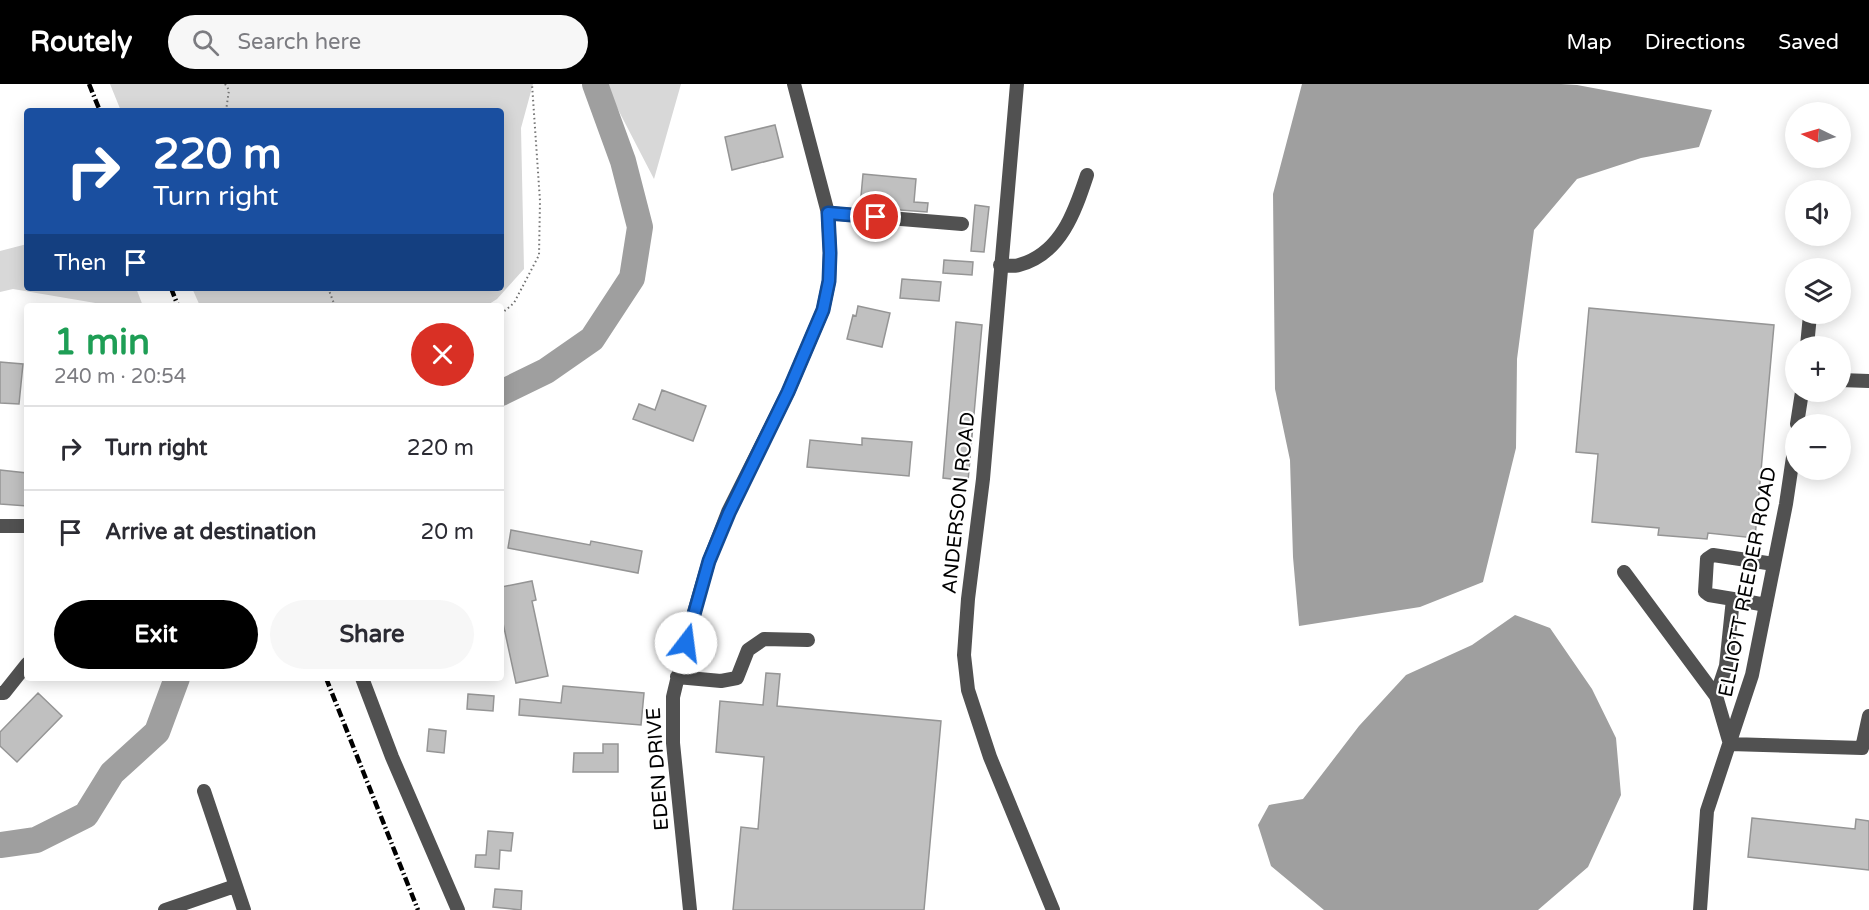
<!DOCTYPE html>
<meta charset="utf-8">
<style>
:root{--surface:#fff;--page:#f7f7f7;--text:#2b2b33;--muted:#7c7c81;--line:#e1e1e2;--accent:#000}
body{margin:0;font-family:"Varela Round",sans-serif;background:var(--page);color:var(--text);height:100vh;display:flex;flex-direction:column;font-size:22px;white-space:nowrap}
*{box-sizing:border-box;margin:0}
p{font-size:20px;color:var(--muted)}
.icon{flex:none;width:33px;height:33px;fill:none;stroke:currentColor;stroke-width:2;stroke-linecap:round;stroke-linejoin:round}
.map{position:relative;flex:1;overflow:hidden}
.drawer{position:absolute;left:24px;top:219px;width:480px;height:378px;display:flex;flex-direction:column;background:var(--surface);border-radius:6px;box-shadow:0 3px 15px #0003}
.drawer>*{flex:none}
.guide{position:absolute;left:24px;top:24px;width:480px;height:183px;border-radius:6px;box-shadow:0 3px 15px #0003;background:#1a4fa0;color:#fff;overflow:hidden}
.needle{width:39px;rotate:275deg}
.tools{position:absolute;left:1785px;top:18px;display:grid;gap:12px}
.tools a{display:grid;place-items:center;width:66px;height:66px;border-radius:50%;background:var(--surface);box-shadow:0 3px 15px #0003;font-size:30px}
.pin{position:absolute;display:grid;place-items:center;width:51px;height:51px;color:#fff;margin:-26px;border:3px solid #fff;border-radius:50%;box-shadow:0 2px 6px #0007}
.me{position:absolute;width:66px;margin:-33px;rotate:15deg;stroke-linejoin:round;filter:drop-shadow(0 0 4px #0008)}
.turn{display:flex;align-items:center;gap:21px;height:126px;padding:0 30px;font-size:27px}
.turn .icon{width:78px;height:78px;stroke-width:2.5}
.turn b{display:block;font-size:42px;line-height:51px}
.then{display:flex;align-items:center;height:57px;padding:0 30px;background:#0003;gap:12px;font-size:22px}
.round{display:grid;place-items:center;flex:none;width:63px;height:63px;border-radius:32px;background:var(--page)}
.summary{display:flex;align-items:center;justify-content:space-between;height:102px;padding:0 30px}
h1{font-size:36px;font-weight:800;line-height:45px;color:#1e9e55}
.action{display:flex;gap:12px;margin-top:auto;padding:12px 30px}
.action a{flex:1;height:69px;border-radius:36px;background:var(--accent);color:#fff;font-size:24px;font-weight:800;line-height:69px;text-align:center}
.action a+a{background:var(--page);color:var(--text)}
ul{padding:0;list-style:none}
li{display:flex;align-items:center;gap:18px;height:84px;padding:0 30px;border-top:2px solid var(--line)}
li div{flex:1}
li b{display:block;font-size:22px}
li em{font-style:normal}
header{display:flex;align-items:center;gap:36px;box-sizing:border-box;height:84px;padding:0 30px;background:var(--accent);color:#fff}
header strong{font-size:28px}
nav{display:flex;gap:33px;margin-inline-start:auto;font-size:21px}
.search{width:420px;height:54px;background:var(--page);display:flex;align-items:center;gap:15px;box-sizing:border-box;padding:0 21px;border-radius:33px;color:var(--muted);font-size:22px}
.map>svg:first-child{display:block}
</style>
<header>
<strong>Routely</strong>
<div class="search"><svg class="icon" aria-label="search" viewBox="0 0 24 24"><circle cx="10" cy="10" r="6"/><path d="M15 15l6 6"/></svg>Search here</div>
<nav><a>Map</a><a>Directions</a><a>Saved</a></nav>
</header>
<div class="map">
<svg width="1869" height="826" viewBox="0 0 1869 826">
<rect width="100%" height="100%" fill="#fff"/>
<!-- green -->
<path fill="#d8d8d8" d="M110,0H533L521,44L524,185L497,215L486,222H200L192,204H501V27H121Z
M583,0H681L654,95L610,10Z
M27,160V204H136L143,222H113L13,205L0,208V167Z"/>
<!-- water -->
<path fill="#9f9f9f" d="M1302,0H1561L1577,1L1712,26L1699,63L1641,74L1577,95L1534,146L1517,275L1516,364L1483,498L1420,523L1299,542L1293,473L1290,376L1275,305L1273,110Z
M1515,531L1550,544L1592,605L1616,654L1621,711L1588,783L1538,826H1324L1271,782L1258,741L1269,721L1303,715L1359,642L1406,591L1472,561Z"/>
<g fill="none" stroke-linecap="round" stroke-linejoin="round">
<!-- river -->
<path stroke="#9f9f9f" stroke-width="26" d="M501,309L546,287L592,255L632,194L640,143L623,77L595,0
M0,761L36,756L86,731L112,689L157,648L177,594"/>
</g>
<!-- building -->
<path fill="#c0c0c0" stroke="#959595" stroke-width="1.5" d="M775,41L783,73L732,86L725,53Z
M863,90L916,95L914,118L928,119L927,128L860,123Z
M975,121L989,123L984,168L971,167Z
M944,176L973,178L972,191L943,189Z
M902,195L941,198L939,217L900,214Z
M858,222L890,229L882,263L847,255L853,231L856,232Z
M1589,224L1774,241L1755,454L1708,449L1707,455L1658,451L1659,444L1592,438L1598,370L1576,368Z
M956,238L982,241L968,397L943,394Z
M0,278L23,280L19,320L0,319Z
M662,306L706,322L693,357L633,335L639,320L655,326Z
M862,354L912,358L909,392L807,383L810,356L862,361Z
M0,386L27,389V422L0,420Z
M511,446L590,461L591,457L642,467L638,489L508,464Z
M532,497L536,516L532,517L548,592L516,599L501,530V503Z
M766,589L780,590L777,622L941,637L924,826H733L741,743L758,745L764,673L716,668L720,617L763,621Z
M563,602L644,609L641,641L519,631L520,615L561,619Z
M38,609L62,632L17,678L0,662V648Z
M468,610L494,612L493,627L467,625Z
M429,645L446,647L444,669L427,667Z
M603,660H618V688H573L574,669H603Z
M1752,734L1855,745L1856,735L1869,737V786L1748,773Z
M488,747L513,749L511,767L500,766L499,785L475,783L476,771H486Z
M495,805L522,807L521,826L493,823Z"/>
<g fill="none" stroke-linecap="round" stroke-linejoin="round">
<!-- path -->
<path stroke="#737373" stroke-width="2" stroke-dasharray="1.5 3" stroke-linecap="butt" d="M225,0L229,6L226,27
M328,204L335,222
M501,230L514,219L539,171L540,117L532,0"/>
<!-- minor -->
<path stroke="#515151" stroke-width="14" d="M1017,0L983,395L968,515L964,571L968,606L990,673L1053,826
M828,129L962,140
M1000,181C1006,181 1014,183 1019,181C1061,170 1075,127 1087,91
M1807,262L1810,231
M1840,296L1869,297
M1797,340L1802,308
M0,442H27
M1624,488L1716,612L1730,660L1862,664L1869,632
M1733,515L1766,521
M677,593L721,597L737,594L748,566L764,555L808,556
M362,594L392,673L458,826
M0,609H4L27,580
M1716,612L1726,582L1733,515L1709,511L1705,508L1707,475L1713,471L1774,480
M204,707L244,826
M165,826L235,802
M690,826L673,659V613L690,542L709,477L728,428L788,308L823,226L829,197L830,169L828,129L794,0
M1700,826L1707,727L1752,591L1786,420L1796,353"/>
<!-- rail -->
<path stroke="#000" stroke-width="4.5" stroke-dasharray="9 3 1.5 3" stroke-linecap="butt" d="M89,0L100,27
M171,204L178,222
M326,594L418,826"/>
</g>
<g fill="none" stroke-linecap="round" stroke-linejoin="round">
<!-- route casing -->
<g stroke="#114b97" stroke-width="15">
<path id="route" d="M686,559L709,477L729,429L788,308L823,226L829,197L830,169L828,129L876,133"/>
</g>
<!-- route -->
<use href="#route" stroke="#1a73e8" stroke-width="10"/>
</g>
<g text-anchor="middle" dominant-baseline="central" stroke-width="4.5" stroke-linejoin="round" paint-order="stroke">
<!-- street labels -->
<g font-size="20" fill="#000" stroke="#fff">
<text transform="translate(959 419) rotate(-84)">ANDERSON ROAD</text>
<text transform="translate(1748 498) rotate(-79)">ELLIOTT REEDER ROAD</text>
<text transform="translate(658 685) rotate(-94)">EDEN DRIVE</text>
</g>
</g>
</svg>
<div class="tools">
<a><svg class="needle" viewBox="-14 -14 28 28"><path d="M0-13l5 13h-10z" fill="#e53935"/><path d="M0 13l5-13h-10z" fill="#7c7c81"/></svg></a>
<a><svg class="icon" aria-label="sound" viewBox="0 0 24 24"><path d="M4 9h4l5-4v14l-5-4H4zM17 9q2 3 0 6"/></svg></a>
<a><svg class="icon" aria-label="layers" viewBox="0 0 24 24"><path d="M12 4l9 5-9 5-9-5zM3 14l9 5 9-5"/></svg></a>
<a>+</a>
<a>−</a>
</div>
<div class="pin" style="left:876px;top:133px;background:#d93025"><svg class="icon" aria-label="arrive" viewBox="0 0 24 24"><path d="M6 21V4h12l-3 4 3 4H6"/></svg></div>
<svg class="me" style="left:686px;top:559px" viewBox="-20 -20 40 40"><circle r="19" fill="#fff"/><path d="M0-13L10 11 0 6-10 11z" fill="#1a73e8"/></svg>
<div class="guide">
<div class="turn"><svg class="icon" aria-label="right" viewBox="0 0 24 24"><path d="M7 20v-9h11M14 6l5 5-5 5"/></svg><div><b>220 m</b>Turn right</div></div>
<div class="then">Then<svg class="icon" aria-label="arrive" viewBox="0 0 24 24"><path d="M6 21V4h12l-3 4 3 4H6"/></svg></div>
</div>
<section class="drawer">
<div class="summary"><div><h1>1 min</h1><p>240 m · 20:54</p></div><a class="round" style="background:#d93025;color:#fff"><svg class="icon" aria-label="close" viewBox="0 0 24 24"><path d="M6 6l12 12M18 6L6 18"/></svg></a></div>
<ul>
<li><svg class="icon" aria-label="right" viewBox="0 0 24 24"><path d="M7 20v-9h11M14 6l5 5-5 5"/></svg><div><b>Turn right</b></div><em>220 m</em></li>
<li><svg class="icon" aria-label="arrive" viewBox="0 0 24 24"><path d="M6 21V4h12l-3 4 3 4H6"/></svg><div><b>Arrive at destination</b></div><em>20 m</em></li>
</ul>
<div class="action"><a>Exit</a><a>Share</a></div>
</section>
</div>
